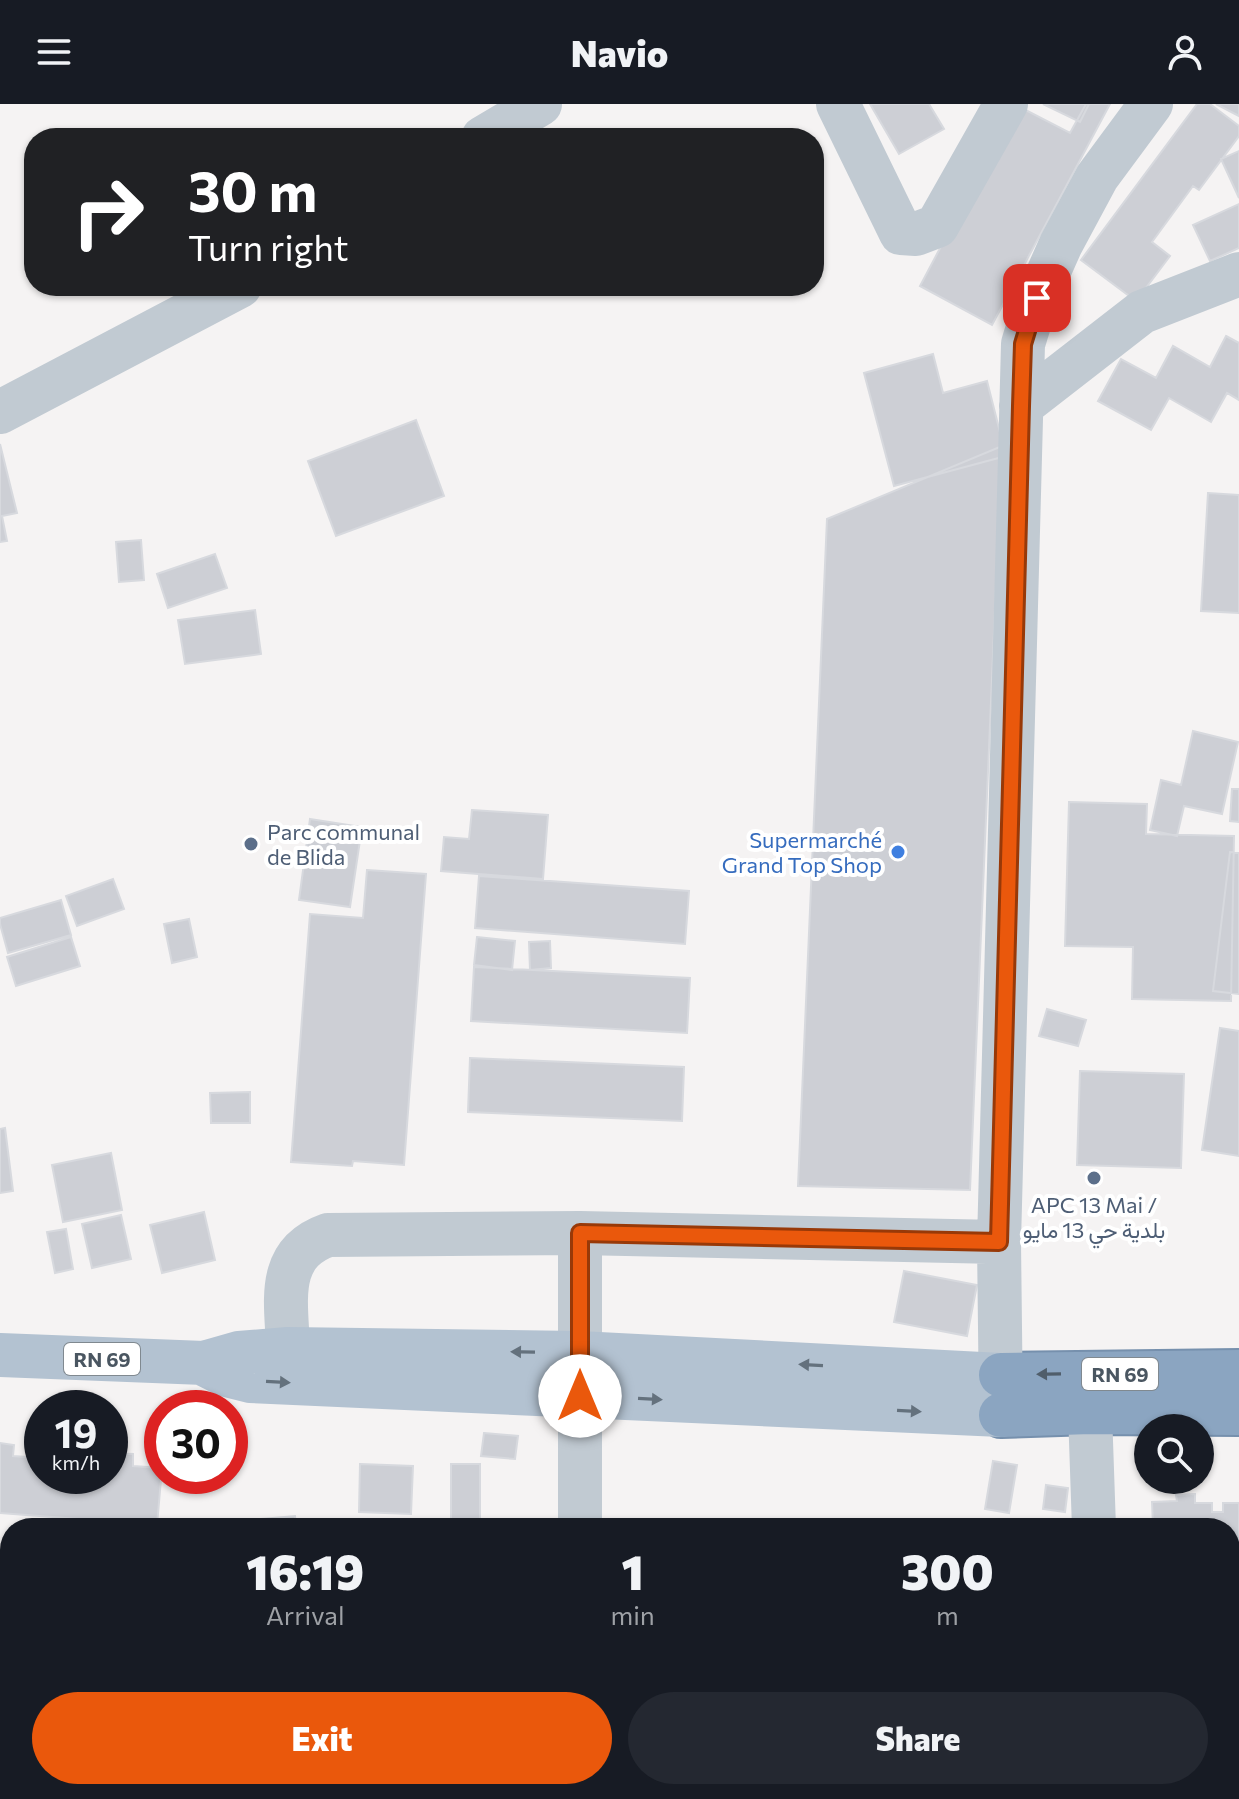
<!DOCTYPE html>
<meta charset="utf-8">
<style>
:root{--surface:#171b24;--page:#242831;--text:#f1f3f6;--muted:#9ea1a6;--accent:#ea580c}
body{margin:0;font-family:Commissioner,Vazirmatn,sans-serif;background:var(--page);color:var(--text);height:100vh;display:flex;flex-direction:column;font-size:30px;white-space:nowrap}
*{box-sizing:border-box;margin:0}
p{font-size:26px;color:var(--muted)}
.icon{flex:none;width:44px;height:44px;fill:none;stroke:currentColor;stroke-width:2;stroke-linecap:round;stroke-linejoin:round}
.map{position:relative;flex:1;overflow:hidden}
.sheet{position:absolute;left:0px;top:1414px;width:1240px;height:282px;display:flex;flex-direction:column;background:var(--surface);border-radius:32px 32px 0 0;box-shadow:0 2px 6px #0004}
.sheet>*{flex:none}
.banner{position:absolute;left:24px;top:24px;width:800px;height:168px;border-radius:32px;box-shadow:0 2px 6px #0004;background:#202124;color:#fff;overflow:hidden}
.controls{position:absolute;left:1134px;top:1310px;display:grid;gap:16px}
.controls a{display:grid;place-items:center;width:80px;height:80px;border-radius:50%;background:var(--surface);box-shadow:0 2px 6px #0004;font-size:40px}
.speed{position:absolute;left:24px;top:1286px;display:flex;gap:16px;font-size:40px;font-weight:700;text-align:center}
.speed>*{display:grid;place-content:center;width:104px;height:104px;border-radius:50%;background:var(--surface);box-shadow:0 2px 6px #0004;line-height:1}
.speed small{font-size:20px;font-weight:400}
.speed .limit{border:12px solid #d22;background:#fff;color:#111}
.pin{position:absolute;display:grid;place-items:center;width:68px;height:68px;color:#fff;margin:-34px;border-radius:16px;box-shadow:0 4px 12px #0006}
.me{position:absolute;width:88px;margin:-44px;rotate:0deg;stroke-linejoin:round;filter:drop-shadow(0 0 6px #0008)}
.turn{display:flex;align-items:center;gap:28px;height:168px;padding:0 32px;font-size:36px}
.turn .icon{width:104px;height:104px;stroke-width:2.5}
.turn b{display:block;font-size:56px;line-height:68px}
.eta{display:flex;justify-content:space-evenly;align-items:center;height:136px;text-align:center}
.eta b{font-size:48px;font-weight:800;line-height:56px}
.primary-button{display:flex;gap:16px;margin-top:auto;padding:16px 32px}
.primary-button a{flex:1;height:92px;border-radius:48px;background:var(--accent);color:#fff;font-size:32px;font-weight:800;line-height:92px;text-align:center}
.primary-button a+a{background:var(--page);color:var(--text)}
header{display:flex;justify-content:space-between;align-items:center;height:104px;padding:0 32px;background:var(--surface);font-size:36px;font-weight:800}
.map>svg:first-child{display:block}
</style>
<header><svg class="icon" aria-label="menu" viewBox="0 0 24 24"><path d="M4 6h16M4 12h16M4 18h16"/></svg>Navio<svg class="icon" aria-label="person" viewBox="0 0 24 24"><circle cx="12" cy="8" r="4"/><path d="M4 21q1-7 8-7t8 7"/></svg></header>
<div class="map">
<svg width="1239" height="1695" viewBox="0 0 1239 1695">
<rect width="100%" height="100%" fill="#f5f3f3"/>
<!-- building -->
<path fill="#cdcfd5" stroke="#d7d9de" stroke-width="2" d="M870,0H929L944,25L899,50Z
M1043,0H1089L1080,18Z
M1086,0H1110L992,221L920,182L1016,1L1070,29Z
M1197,0H1210L1239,22V32L1199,86L1193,82L1152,138L1170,152L1136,197L1081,156Z
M1216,0H1239V12Z
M1239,47V94L1221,55Z
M1239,100V144L1210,157L1193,121Z
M1226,232L1239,239V296L1227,289L1211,318L1169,294L1151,326L1098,297L1121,255L1156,274L1173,242L1210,263Z
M933,250L943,289L987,277L1006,352L894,382L864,269Z
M416,316L444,392L336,432L308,357Z
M0,340L17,409L2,412L7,437L0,438Z
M1002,342L970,1086L798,1082L827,415Z
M1208,389L1239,391V509L1201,507Z
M141,436L144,476L119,478L116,438Z
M215,450L227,484L168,504L157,470Z
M255,506L261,550L185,560L178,516Z
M1193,627L1238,638L1222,710L1184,702L1177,732L1150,726L1161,676L1181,681Z
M1232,685H1239V718L1230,717Z
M1069,698L1147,700L1146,730L1234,732L1231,897L1132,895L1133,843L1065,842Z
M472,706L548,711L543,775L441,767L444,733L469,735Z
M310,715L362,723L350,803L299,796Z
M1230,748L1239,749V890L1213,887Z
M367,766L426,770L404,1061L353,1057L352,1062L291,1058L310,810L363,814Z
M479,772L689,787L685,840L475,824Z
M113,775L124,805L77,822L66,792Z
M61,796L71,831L8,849L0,820V814Z
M189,815L197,853L172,859L164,820Z
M71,833L80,862L16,882L7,853Z
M477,833L515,837L512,866L474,861Z
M550,837L551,864L530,866L529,838Z
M474,863L690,874L687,929L471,917Z
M1047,905L1086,916L1078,942L1039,932Z
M1220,924L1239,927V1052L1202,1046Z
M470,954L684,963L682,1017L468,1008Z
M1080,967L1184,970L1181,1064L1077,1061Z
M250,988V1019H211L210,989Z
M5,1024L13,1087L0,1089V1025Z
M111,1049L122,1106L63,1118L52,1061Z
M204,1108L215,1156L162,1169L150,1121Z
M121,1111L131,1155L92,1164L82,1120Z
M66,1125L73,1165L55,1169L47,1128Z
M904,1167L977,1181L967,1232L894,1218Z
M484,1329L518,1332L515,1355L481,1352Z
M0,1339L14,1341L13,1352L42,1354V1372H110V1349L133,1350V1362L162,1364L157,1421L0,1409Z
M993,1357L1017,1361L1009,1409L985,1405Z
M360,1360L413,1362L411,1410L359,1408Z
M451,1360H480V1424H451Z
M1046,1381L1068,1384L1065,1408L1043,1405Z
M1195,1390V1399H1212V1408H1223V1399H1239V1490L1230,1491V1424H1159V1422H1153L1152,1398L1177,1397L1176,1391Z
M295,1412L296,1424H263L262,1415Z
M10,1538V1653L9,1641L0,1642V1553L5,1552L4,1539Z
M10,1667V1686H111L112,1694L5,1695L2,1668Z
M631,1686H691L692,1692H702V1686H738V1695H632Z
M961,1686H1068V1695H955V1693H962Z"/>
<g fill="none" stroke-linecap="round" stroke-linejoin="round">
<!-- highway casing -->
<g stroke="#7690ad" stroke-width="48">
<path id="highway" d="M1001,1271L1239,1268
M1001,1311L1090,1308L1239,1309"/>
</g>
<!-- minor -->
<path stroke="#c1cad2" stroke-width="44" d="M838,0L901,129L916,130L937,122L1006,0
M483,34L540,0
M1021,302L1142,208L1239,170
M0,308L240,182
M288,1245C287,1200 274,1150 328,1131L580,1129L999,1138
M1001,1308L999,1138L1023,240L1037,194L1061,140L1097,73L1151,0
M1090,1308L1094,1424
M580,1424V1129
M581,1686V1695
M1103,1686L1104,1695"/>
<!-- major -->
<path stroke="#b3c2d1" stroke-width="44" d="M0,1251L204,1259L239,1249L288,1245L579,1249L1001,1271
M206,1261L226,1271L250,1277L1001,1311"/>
<!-- highway -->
<use href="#highway" stroke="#8ba5c1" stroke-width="44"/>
</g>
<!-- one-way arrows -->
<defs><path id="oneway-solid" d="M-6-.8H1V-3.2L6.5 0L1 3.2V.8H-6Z" transform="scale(2)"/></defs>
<g fill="#64717d">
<use href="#oneway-solid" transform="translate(523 1248) rotate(-179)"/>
<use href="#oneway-solid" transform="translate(811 1261) rotate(-177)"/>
<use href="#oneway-solid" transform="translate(278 1278) rotate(3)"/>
<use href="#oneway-solid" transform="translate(650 1295) rotate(3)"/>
<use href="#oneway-solid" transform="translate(909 1307) rotate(3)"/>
</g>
<use fill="#505e6b" href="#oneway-solid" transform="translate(1049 1270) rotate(179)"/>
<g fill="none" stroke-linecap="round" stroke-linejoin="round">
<!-- route casing -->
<g stroke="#983908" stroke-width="20">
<path id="route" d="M580,1292V1129L999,1138L1021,302L1023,240L1037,194"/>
</g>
<!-- route -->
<use href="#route" stroke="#ea580c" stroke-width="14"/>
</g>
<!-- markers -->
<g fill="#5c6f8a" stroke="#fff" stroke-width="3">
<circle cx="251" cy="740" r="8"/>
<circle cx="1094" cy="1074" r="8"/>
</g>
<circle fill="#3f7fe0" stroke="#fff" stroke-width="3" cx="898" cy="748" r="8"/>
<g text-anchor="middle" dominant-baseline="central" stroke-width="8" stroke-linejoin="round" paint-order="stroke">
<!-- shield labels -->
<g fill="#fff" stroke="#808990" stroke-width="2">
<rect x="64" y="1239" width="76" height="32" rx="6"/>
<rect x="1082" y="1254" width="76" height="32" rx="6"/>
</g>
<g font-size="20" font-weight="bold" fill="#4a5661">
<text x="102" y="1255">RN 69</text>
<text x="1120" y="1270">RN 69</text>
</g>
<!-- service labels -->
<g font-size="22" fill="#4e5e75" stroke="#fff" text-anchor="start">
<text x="267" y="727">Parc communal<tspan x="267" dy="25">de Blida</tspan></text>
<text x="1094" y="1100" text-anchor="middle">APC 13 Mai /<tspan x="1094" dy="25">بلدية حي 13 مايو</tspan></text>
</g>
<!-- shop labels -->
<g font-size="22" fill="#366cbe" stroke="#fff" text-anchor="end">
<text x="882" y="735">Supermarché<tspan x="882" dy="25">Grand Top Shop</tspan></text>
</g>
</g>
</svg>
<div class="controls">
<a><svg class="icon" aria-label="search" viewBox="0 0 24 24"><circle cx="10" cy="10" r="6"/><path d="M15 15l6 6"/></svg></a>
</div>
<div class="speed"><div>19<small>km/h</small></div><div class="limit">30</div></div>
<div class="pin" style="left:1037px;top:194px;background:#d93025"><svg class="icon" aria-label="arrive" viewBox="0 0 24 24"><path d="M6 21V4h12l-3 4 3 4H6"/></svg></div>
<svg class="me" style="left:580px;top:1292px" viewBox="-20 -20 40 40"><circle r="19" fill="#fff"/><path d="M0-13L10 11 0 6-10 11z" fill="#ea580c"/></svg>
<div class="banner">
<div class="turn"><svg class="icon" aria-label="right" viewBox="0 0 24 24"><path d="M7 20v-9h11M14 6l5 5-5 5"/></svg><div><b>30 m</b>Turn right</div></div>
</div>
<section class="sheet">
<div class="eta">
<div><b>16:19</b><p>Arrival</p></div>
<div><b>1</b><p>min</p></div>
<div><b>300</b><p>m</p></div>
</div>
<div class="primary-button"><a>Exit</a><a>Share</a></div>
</section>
</div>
